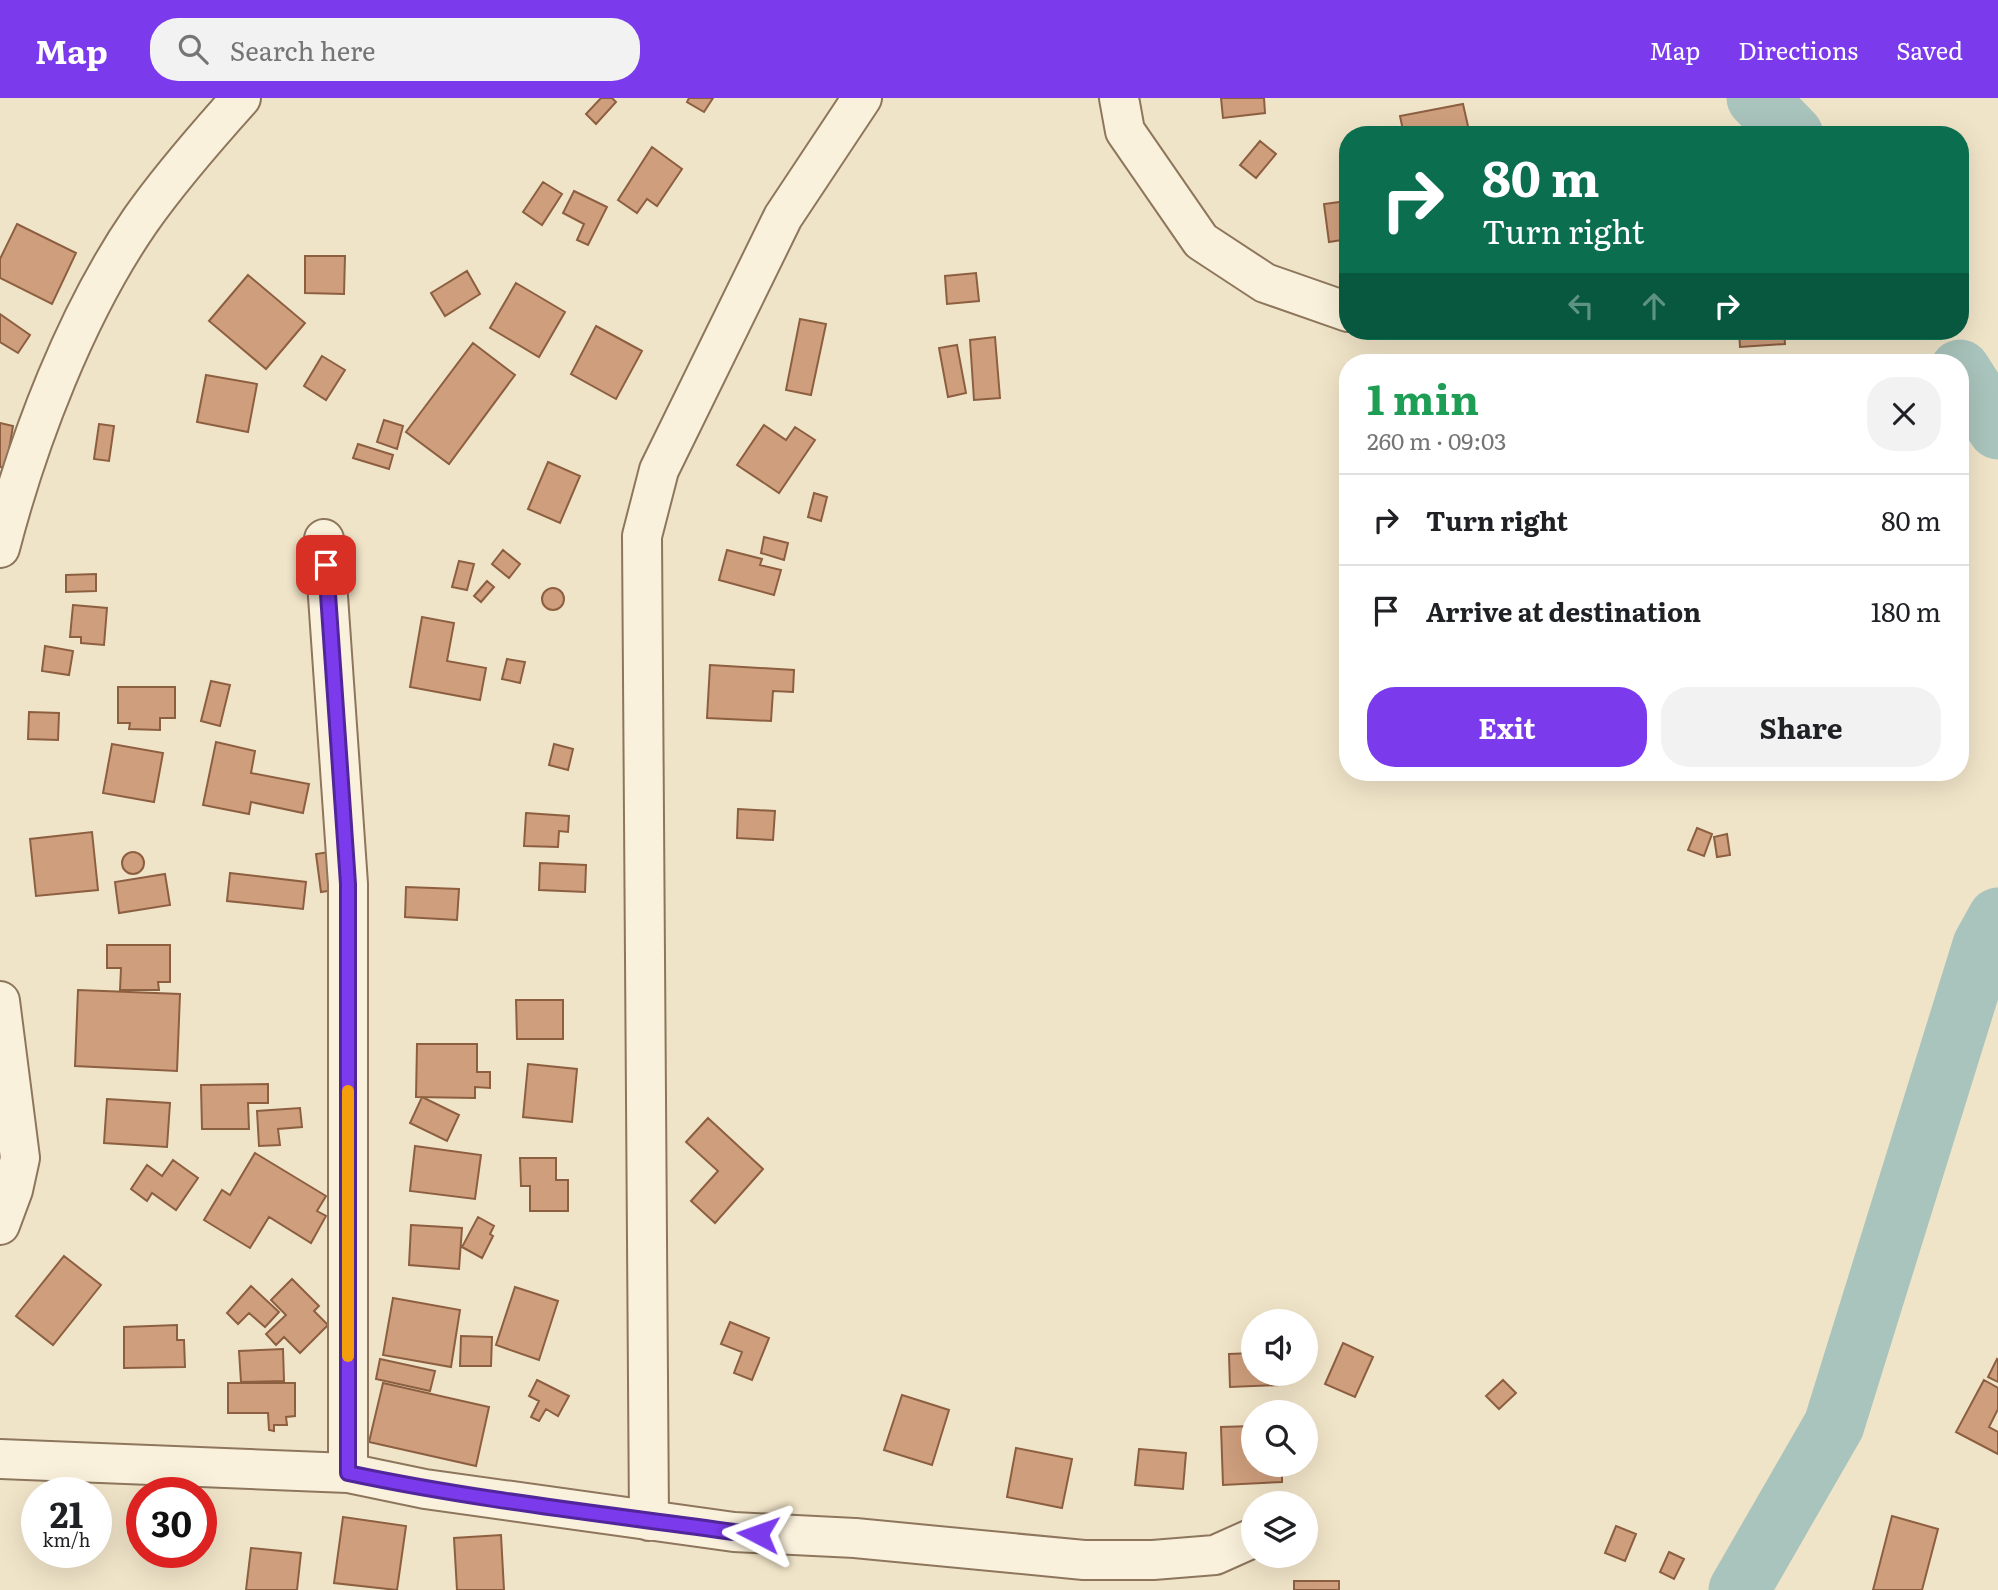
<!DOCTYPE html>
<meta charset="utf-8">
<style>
:root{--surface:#fff;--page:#f2f2f2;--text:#202124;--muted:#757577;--line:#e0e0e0;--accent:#7c3aed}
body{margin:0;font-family:Literata,serif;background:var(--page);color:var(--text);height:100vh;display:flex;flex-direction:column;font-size:26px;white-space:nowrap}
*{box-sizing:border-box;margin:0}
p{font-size:23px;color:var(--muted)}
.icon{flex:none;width:38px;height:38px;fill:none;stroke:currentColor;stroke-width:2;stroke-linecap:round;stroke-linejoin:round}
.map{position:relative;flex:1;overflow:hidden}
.sheet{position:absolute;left:1339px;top:256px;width:630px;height:427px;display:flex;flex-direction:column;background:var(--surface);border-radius:28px;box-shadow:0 7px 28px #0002}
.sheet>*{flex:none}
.guide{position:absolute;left:1339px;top:28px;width:630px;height:214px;border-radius:28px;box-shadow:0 7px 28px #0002;background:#0b6e4f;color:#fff;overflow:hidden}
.controls{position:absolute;left:1241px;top:1211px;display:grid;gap:14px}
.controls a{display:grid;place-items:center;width:77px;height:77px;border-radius:50%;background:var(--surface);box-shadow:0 7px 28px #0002;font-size:35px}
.speed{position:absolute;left:21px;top:1379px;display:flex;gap:14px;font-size:35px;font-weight:700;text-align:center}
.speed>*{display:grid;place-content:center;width:91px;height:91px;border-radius:50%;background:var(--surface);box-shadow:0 7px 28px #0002;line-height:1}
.speed small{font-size:18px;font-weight:400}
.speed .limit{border:10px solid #d22;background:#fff;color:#111}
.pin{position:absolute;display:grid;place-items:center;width:60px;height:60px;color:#fff;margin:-30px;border-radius:14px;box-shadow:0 4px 10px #0006}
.me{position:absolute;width:77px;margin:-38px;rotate:274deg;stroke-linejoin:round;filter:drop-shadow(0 0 5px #0008)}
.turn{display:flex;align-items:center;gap:24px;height:147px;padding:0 28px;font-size:32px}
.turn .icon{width:91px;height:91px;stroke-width:2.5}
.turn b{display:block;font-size:49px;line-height:60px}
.lanes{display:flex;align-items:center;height:66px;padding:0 28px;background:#0003;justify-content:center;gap:35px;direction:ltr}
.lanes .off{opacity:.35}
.round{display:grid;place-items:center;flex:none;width:74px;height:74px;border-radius:28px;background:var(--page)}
.summary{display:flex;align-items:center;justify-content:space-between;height:119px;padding:0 28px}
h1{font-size:42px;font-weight:700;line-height:52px;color:#1e9e55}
.primary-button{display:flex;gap:14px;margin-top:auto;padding:14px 28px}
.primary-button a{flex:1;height:80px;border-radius:28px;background:var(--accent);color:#fff;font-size:28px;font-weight:700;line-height:80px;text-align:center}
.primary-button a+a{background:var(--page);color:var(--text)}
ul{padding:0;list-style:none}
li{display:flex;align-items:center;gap:21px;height:91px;padding:0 28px;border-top:2px solid var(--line)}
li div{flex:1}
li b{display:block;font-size:26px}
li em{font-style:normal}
header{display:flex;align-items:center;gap:42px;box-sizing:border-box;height:98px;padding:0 35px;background:var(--accent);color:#fff}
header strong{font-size:33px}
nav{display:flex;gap:38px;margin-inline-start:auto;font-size:24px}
.search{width:490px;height:63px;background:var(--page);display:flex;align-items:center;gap:18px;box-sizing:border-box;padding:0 24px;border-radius:28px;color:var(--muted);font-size:26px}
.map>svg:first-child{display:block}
</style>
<header>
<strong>Map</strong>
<div class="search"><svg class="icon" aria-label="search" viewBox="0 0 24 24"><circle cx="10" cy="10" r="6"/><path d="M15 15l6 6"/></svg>Search here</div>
<nav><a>Map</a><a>Directions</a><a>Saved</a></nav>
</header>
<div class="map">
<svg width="1998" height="1492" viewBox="0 0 1998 1492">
<rect width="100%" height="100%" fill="#f0e4c8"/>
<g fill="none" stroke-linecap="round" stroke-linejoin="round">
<!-- river -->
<path stroke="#a9c4bc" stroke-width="61" d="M1757,0L1793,37
M1960,272L1998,331
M1739,1492L1834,1327L1983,847L1998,820"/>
</g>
<!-- building -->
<path fill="#cf9f7d" stroke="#8d5f41" stroke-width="2" d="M601,0H612L616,4L596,26L586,16Z
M689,0H713L704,14L687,4Z
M1221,0H1264L1265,15L1223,20Z
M1463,6L1470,37H1404L1400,18Z
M1260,43L1276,56L1256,80L1240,67Z
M652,49L682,71L657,108L647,101L637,115L618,102Z
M543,84L562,96L542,127L523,114Z
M574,93L607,109L588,147L577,142L584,126L563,115Z
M1347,103L1348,141L1329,144L1324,106Z
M17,126L76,155L52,206L0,180V161Z
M305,158H345L344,196L305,195Z
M467,173L480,196L445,218L431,195Z
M976,175L979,203L947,206L945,178Z
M248,177L305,225L266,271L209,223Z
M516,185L565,214L539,259L490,230Z
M0,216L30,237L18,255L0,244Z
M800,221L826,226L811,297L786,292Z
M596,228L642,253L616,301L571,276Z
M1739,233H1784L1785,246L1740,249Z
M995,239L1000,300L974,302L970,242Z
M473,245L515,277L449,366L406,334Z
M957,247L966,295L948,299L939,250Z
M322,258L345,272L326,302L304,288Z
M206,277L257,286L248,334L197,324Z
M384,322L403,328L397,351L377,344Z
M0,325L13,328L6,370L0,369Z
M99,326L114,328L109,363L94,361Z
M764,327L786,342L795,329L815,342L779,395L737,367Z
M358,346L393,357L389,371L353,360Z
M548,364L580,378L560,425L528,411Z
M814,395L827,399L821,423L808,419Z
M764,439L788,445L784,462L761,455Z
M503,452L520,466L509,480L492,466Z
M727,452L762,461L760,467L781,472L774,497L719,482Z
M459,463L474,466L467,492L452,489Z
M96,476V493L66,494V477Z
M487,483L494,489L481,504L474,498Z
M542 501a11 11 0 1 1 22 0a11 11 0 1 1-22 0Z
M73,507L107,510L104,547L81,545V539H70Z
M422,519L454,525L447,563L486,570L480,602L410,589Z
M45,548L73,553L69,577L42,573Z
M507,561L525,564L520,585L502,581Z
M710,567L794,572L793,594L773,593L771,623L707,620Z
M211,583L230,587L220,628L201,623Z
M118,589H175V620H160V632L129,631L130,625H118Z
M29,614L59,615L58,642L28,641Z
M216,644L255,653L251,675L309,686L303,715L251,704L249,716L203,707Z
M112,646L163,655L154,704L103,695Z
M554,646L573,651L568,672L549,667Z
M738,711L775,713L773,742L737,740Z
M526,715L569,718L568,734L559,733L558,749L524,748Z
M1697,730L1712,736L1704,758L1688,752Z
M92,734L98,792L36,798L30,741Z
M1727,736L1730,757L1717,759L1714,739Z
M336,753L341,791L321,794L316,756Z
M122 765a11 11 0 1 1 22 0a11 11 0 1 1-22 0Z
M540,765L586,767L585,794L539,792Z
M230,775L306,784L303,811L227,803Z
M165,776L170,807L119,815L115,784Z
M406,789L459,791L457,822L405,819Z
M107,847H170V884H158L159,892H120L121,870H107Z
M78,892L180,896L177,973L75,968Z
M516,902H563V941H517Z
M417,946H477V974H490V990L475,989V1000L416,999Z
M528,966L577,971L572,1024L523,1019Z
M268,986V1005H248L249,1031H202L201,987Z
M422,999L459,1017L447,1043L410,1025Z
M107,1001L170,1005L167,1049L104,1045Z
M300,1010L302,1029L278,1031L280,1047L259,1048L257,1013Z
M708,1020L763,1071L715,1125L691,1103L718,1073L686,1044Z
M415,1048L481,1057L475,1101L410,1093Z
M255,1055L326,1098L317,1113L326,1118L311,1145L269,1119L250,1150L204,1122L222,1092L230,1097Z
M520,1060H556V1082H568V1113H530V1088H521Z
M173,1062L198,1080L176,1112L152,1095L147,1103L131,1091L147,1067L162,1078Z
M478,1119L494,1128L490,1136L493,1138L482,1160L462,1149Z
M411,1127L462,1130L459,1171L409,1167Z
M64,1158L101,1187L53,1247L16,1218Z
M292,1181L319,1208L314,1213L328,1227L300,1255L284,1239L276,1247L266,1236L286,1217L271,1202Z
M251,1188L279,1214L265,1229L249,1215L238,1226L227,1215Z
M515,1189L558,1203L539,1262L496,1247Z
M393,1200L460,1212L451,1269L383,1257Z
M730,1224L769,1240L752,1282L734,1275L742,1254L721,1246Z
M177,1227V1242H184L185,1269L124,1270V1229Z
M461,1238L492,1239L491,1268H460Z
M1343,1245L1373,1259L1355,1299L1325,1286Z
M283,1251L284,1283L241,1284L239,1253Z
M1253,1255V1276H1280V1287L1230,1289L1229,1256Z
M380,1261L435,1273L430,1293L376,1281Z
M1997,1261L1998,1262V1284L1988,1279Z
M537,1282L569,1298L558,1318L546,1311L539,1323L531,1319L539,1303L529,1298Z
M1503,1282L1516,1295L1499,1311L1486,1298Z
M1984,1282L1998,1290V1311L1989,1329L1998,1334V1356L1956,1334Z
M228,1285H295V1318L286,1319L287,1327H274V1333L269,1332L268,1315H228Z
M383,1285L489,1309L476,1368L369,1344Z
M902,1297L949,1312L932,1367L884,1352Z
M1253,1328V1367H1282V1384L1223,1387L1221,1329Z
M1016,1350L1072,1361L1062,1410L1007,1399Z
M1139,1351L1186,1355L1183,1391L1135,1387Z
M1892,1418L1938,1431L1922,1492H1873Z
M343,1419L406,1428L397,1492L334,1485Z
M1616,1428L1636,1436L1625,1463L1605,1455Z
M501,1437L504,1492H457L454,1440Z
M251,1450L301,1455L297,1492H246Z
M1669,1454L1684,1461L1674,1481L1660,1474Z
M1294,1483H1339V1492H1294Z"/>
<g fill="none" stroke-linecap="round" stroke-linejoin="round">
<!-- minor casing -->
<g stroke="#8d765c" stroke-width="42">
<path id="minor" d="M1119,0L1125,33L1201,143L1265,185L1348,214
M324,441L348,786V1375
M0,450C28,342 76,216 140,123C170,80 206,39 241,0
M0,903L20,1060L13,1092L0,1127
M0,1361L348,1375L425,1391L734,1434L855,1440L1084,1462H1153L1215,1457L1253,1440
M649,1423L642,438L659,372L783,119L862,0"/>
</g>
<!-- minor -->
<use href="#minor" stroke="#faf1dc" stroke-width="38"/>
</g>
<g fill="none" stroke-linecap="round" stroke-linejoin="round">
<!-- route casing -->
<g stroke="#51269a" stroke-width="18">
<path id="route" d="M326,467L348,786V1375C475,1402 605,1416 734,1434L758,1436"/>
</g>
<!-- route -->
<use href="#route" stroke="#7c3aed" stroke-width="12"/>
<!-- slow -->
<path stroke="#f59e0b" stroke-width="12" d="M348,993V1258"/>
</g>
</svg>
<div class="controls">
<a><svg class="icon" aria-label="sound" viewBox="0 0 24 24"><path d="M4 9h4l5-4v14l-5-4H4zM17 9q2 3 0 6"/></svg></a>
<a><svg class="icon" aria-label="search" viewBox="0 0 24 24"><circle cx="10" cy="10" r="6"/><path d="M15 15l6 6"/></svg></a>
<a><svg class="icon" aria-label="layers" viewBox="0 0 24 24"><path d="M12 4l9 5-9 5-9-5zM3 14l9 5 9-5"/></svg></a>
</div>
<div class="speed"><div>21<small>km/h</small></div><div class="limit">30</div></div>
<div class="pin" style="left:326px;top:467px;background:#d93025"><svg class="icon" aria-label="arrive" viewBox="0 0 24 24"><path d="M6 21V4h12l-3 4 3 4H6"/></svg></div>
<svg class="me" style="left:758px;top:1436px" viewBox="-20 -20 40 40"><path d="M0-17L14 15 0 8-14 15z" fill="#7c3aed" stroke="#fff" stroke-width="4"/></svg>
<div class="guide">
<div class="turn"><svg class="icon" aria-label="right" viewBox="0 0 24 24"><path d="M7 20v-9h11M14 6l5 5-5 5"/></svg><div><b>80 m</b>Turn right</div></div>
<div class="lanes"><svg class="icon off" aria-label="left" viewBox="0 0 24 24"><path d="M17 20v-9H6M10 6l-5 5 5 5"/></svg><svg class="icon off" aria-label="ahead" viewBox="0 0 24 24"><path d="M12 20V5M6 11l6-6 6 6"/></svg><svg class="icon" aria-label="right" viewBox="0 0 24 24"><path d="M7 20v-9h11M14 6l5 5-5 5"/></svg></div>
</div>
<section class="sheet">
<div class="summary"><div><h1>1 min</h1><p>260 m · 09:03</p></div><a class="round"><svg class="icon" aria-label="close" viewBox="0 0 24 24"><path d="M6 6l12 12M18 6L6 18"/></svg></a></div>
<ul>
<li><svg class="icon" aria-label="right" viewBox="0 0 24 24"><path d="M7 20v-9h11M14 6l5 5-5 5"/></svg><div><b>Turn right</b></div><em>80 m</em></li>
<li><svg class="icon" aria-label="arrive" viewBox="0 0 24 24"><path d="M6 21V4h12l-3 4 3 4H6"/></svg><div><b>Arrive at destination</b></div><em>180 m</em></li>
</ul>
<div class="primary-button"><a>Exit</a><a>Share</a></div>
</section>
</div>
